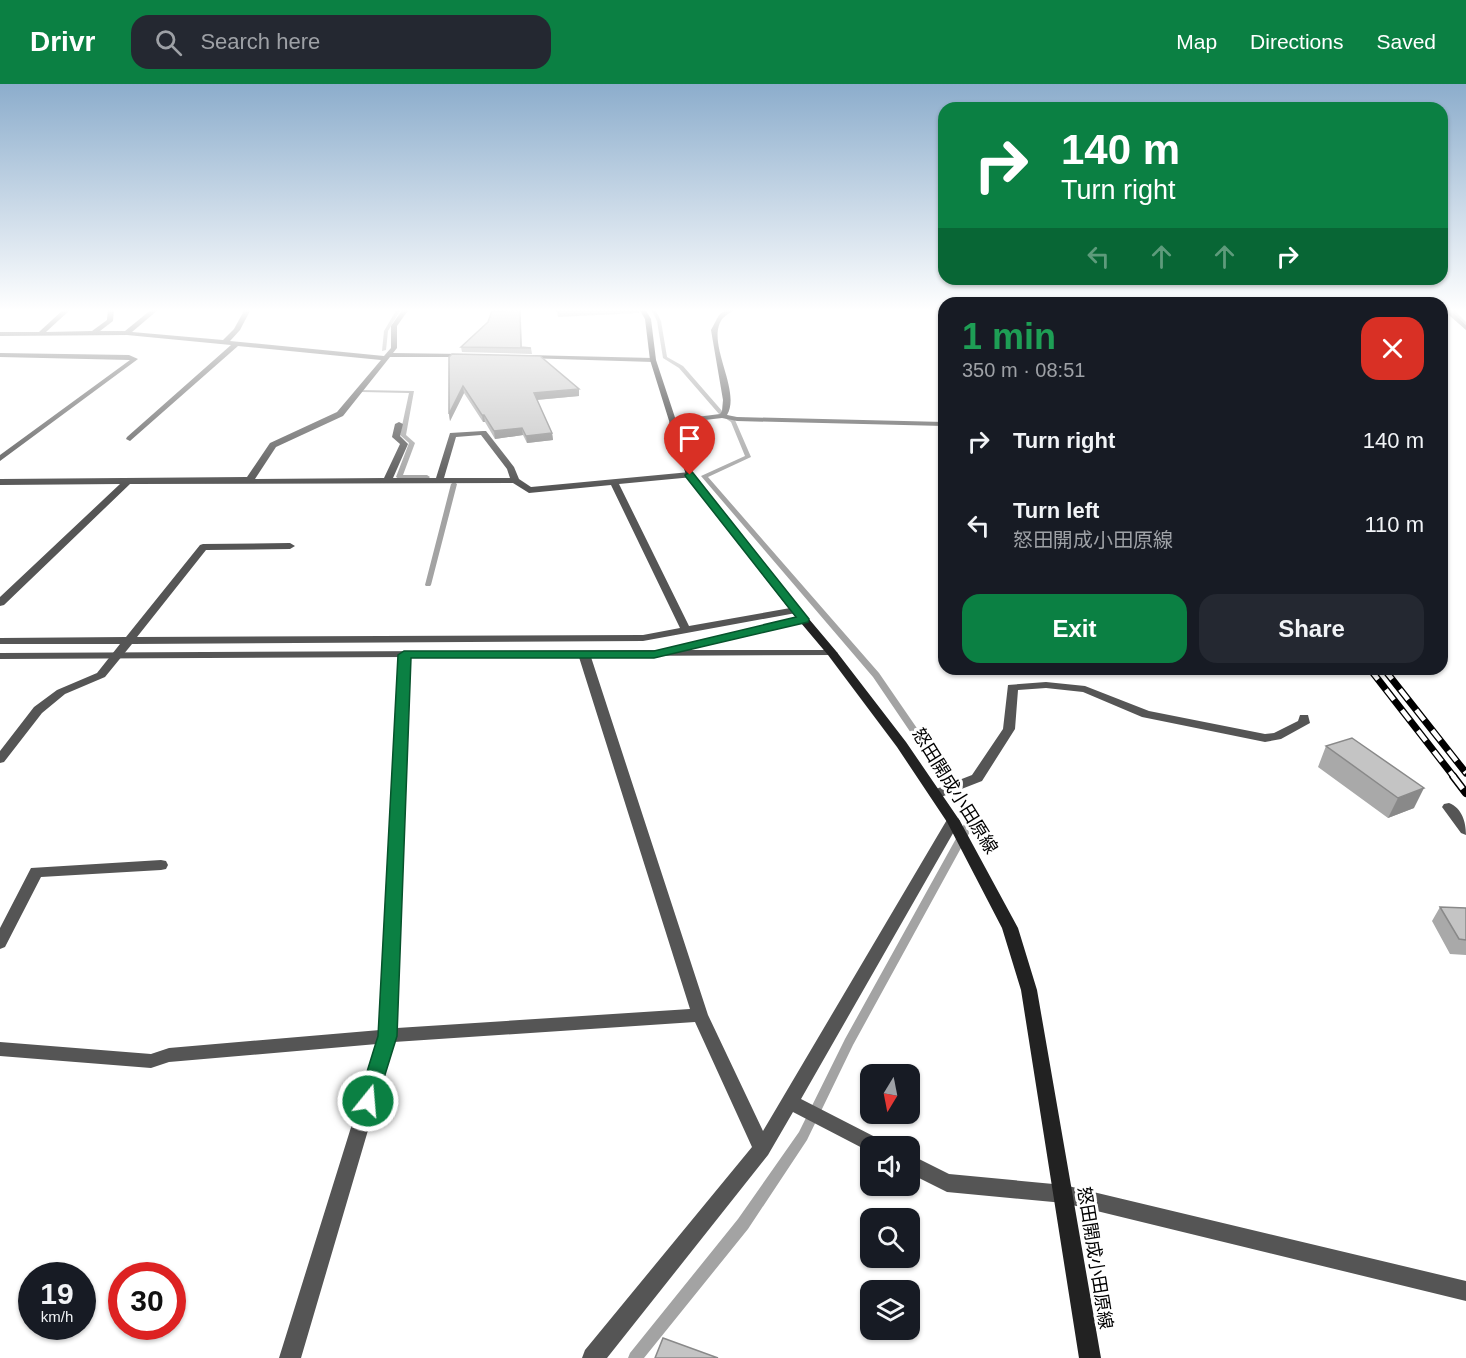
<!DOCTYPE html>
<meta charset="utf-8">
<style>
:root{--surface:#171b24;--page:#242831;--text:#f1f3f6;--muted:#9ea1a6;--accent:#0b8043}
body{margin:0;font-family:Helvetica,"Noto Sans JP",sans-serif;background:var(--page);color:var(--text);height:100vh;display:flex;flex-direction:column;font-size:22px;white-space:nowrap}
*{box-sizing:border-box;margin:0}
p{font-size:20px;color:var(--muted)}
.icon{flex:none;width:33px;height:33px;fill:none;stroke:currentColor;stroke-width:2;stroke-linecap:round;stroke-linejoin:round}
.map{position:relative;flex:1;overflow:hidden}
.sheet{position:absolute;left:938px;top:213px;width:510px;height:378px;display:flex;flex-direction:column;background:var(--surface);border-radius:18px;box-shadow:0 2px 4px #0004}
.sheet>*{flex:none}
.guide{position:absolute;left:938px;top:18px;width:510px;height:183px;border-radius:18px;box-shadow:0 2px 4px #0004;background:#0b8043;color:#fff;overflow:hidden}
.needle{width:39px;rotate:190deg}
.tools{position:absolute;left:860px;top:980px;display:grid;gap:12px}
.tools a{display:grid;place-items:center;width:60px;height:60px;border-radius:12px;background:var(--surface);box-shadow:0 2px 4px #0004;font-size:30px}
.speed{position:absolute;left:18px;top:1178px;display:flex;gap:12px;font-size:30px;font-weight:700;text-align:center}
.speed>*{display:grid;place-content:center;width:78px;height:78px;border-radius:50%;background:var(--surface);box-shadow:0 2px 4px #0004;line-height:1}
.speed small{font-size:15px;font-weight:400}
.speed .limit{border:9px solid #d22;background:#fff;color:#111}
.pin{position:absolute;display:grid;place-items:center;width:51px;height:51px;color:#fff;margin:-62px -26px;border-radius:50% 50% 50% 0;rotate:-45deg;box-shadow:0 0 6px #0007}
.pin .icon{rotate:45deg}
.me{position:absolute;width:66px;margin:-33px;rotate:17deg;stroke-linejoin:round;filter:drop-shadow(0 0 4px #0008)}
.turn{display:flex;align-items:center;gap:21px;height:126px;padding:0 24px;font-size:27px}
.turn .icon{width:78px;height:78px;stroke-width:2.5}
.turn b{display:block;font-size:42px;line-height:51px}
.lanes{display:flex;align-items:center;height:57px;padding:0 24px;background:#0003;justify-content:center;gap:30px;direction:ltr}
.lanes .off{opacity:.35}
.round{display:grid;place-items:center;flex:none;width:63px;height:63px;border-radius:18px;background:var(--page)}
.headline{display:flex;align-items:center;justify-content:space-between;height:102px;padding:0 24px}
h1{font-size:36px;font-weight:800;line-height:45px;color:#1e9e55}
.action{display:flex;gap:12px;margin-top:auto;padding:12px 24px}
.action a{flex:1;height:69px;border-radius:18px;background:var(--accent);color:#fff;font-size:24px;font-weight:800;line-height:69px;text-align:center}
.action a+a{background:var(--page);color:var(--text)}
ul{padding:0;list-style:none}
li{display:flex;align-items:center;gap:18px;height:84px;padding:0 24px}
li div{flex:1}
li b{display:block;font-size:22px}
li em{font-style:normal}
header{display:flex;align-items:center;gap:36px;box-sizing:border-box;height:84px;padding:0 30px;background:var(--accent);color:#fff}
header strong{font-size:28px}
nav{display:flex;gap:33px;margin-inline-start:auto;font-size:21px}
.search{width:420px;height:54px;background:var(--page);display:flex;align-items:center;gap:15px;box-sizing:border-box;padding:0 21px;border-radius:18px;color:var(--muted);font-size:22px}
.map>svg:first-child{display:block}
</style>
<header>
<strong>Drivr</strong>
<div class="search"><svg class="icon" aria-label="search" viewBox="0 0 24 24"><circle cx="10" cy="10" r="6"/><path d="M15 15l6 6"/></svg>Search here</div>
<nav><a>Map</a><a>Directions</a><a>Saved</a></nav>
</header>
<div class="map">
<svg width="1466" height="1274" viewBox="0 0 1466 1274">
<rect width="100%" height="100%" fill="#fff"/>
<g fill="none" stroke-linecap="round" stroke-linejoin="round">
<!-- stream -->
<path fill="#a3a3a3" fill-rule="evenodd" d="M397,225H401L388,247L386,266L382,267L384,247Z
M651,225H655L661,237L667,273L683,282L723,328L735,336L751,373L708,393L879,589L978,733L853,961L807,1056L748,1145L644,1274H628L630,1269L738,1135L799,1048L845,955L968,733L873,593L701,392L745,372L731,338L719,330L679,284L663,274L657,237Z
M1453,225L1466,238V241L1448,225Z
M360,306L414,307L406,351L415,359L403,391H427L430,393L429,394L399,395L396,393L409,359L400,351L409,309L362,308H360Z
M454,398L457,400L431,501L430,502H426L425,501L451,400Z"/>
<!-- minor -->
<path fill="#555" fill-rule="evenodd" d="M64,225H71L46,248L92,247L107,236L108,225H114L113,237L100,247H125L152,225H159L132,248L223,256L234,245L245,225H251L240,246L230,257L384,272L391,264V242L403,225H409L397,242V264L393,269L464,270L467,272L466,273H390L343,332L276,363L255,395L384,394L400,360L392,353L395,340L399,338L403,340L400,352L408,360L393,394H436L450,349L483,347H486L514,383L519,395L531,403L690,388L693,389V393L619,400L689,542L796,523L801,526L796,529L643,557L132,560L105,593L65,610L42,629L4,678L0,679V667L34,623L57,606L97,589L120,560H0V554L126,553L200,461L203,460L290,459L295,462L290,465L206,466L137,553L643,551L680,544L611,401L529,409L513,399L130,400L4,521L0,522V513L120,400L0,401V395L247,393L270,359L337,328L381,276L238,262L130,357L126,355L127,353L231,261L127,251L0,252V248H39ZM481,351L507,385L510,394H444L456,353Z
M727,225H735C731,228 726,231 723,234C704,257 742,306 727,331L737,333L944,338V342L737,337L722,334L670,340L669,338L673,336L720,330L722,327L723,316L711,246L719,231Z
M1442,225H1449L1466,241V246Z
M0,269L129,271L138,275L0,377V371L130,276L0,273Z
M527,271L653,274L656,276L653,278L525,274V272Z
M584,567L590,570L708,931L763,1047L948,734H958L960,737L801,1015L881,1056L884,1062H870V1068L793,1028L768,1071L607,1274H582L585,1266L752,1063L695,938L394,958L301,1274H279L377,960L169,978L151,984L0,972V958L151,970L169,964L380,946L398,571L404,568L410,571L397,944L690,925L578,570Z
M1046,598L1085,602L1149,627L1265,650L1274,649L1298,637L1300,631H1308L1310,639L1281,655L1265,658L1142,633L1083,608L1046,604L1018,606L1015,645L982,697L941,713H931L929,710L931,707L972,691L1003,645L1008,601Z
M1449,719C1462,724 1466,738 1466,751L1461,749L1442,723L1444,720Z
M161,776L166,777L168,781L166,785L161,786L41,793L5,863L0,865V844L31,784Z
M909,1070L949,1090L1064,1101L1466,1197V1217L1064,1119L947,1108L909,1089Z"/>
<!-- tertiary -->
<path fill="#555" fill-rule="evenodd" d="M803,532L808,535L807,537L686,566H832L838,569L836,571L0,575V569L668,566L669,564Z"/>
<!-- secondary -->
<path fill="#222" fill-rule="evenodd" d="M639,225H645L651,235L656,276L694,391L798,522L836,567L906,658L960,737L1018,844L1037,906L1101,1274H1079L1021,906L1002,844L947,738L897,663L828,571L790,526L686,391L650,276L645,235Z"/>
<!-- rail-far1 casing -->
<g stroke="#000" stroke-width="7">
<path id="rail-far1" d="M1370,585L1454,693
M1384,585L1466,689"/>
</g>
<!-- rail casing -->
<g stroke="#000" stroke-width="8">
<path id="rail" d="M1453,692L1466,709"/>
</g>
<!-- rail-far1 -->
<use href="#rail-far1" stroke="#fff" stroke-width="4.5" stroke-dasharray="13" stroke-linecap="butt"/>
<!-- rail -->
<use href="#rail" stroke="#fff" stroke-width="5" stroke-dasharray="16" stroke-linecap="butt"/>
</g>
<!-- wall -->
<path fill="#a9a9a9" d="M558,225H639V229L558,233L557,227Z
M520,226L522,263L531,264L532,270L462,268L461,263Z
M449,273L579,312L537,316L552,349L553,356L527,359L523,351L495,355L485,338H483L464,309L450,337L449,330Z
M1326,662L1414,724L1388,734L1318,683Z
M1440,823L1466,824V871L1450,870L1432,837Z"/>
<!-- shaded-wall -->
<path fill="#898989" d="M463,302L464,309L450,337L449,330Z
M579,305V312L535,316L534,309Z
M482,331H484L485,338H483Z
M522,344L523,351L495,355L494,347Z
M552,349L553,356L527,359L526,352Z
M1424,704L1414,724L1388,734L1398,714Z"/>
<!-- building -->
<path fill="#c4c4c4" stroke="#898989" stroke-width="1.5" d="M558,225H589L557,227Z
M520,226L521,263L531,264L461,263L488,238L492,227Z
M452,270L540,272L579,305L534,309L552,349L526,352L522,344L494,347L484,331H482L463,302L449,330V273Z
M1352,654L1424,704L1398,714L1326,662Z
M1440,823L1466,824V856L1459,855Z
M663,1254L718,1274H655Z"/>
<!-- sky -->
<linearGradient id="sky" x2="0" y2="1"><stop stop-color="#8cadcc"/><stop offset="0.56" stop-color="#fff"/><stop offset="1" stop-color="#fff" stop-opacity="0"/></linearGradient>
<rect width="1466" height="404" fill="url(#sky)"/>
<!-- route -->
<path fill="#0b8043" stroke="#07532c" stroke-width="1.5" d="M690,388L693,389L809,535L808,538L654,574H411L397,952L375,1023L368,1026L361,1023L358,1017L378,952L398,571L404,567H654L796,533L686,393L685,391Z"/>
<g text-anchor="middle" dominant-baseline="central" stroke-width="6" stroke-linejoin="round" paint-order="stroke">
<!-- street labels -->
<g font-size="18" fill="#000" stroke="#fff">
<text transform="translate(955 707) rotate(58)">怒田開成小田原線</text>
<text transform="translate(1095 1174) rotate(81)">怒田開成小田原線</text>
</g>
</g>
</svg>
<div class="tools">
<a><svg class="needle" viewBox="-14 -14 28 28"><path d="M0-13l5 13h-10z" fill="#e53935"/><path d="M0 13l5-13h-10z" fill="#9ea1a6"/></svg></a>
<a><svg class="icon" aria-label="sound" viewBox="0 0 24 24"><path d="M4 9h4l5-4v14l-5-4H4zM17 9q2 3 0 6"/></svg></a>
<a><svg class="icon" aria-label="search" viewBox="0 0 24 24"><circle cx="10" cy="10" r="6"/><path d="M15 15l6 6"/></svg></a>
<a><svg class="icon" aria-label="layers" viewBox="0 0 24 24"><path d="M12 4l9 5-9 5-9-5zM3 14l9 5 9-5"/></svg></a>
</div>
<div class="speed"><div>19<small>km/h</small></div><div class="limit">30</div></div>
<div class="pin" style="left:690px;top:391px;background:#d93025"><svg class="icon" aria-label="arrive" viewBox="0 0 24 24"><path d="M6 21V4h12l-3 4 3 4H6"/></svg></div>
<svg class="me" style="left:368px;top:1017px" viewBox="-20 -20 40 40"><circle r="17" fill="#0b8043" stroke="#fff" stroke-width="3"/><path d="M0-11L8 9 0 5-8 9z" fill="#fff"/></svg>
<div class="guide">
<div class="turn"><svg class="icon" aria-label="right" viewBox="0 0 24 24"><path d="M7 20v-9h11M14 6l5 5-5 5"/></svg><div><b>140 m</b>Turn right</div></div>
<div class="lanes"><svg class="icon off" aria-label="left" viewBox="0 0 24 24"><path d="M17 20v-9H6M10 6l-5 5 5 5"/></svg><svg class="icon off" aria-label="ahead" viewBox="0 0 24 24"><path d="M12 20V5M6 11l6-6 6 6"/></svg><svg class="icon off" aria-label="ahead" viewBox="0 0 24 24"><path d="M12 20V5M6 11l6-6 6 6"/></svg><svg class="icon" aria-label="right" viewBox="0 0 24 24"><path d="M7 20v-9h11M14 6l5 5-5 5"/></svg></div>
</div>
<section class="sheet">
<div class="headline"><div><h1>1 min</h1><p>350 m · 08:51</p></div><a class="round" style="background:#d93025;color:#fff"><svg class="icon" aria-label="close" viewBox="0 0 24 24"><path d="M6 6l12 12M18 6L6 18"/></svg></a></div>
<ul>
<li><svg class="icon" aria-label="right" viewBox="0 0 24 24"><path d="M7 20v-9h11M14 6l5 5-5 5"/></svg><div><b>Turn right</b></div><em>140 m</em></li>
<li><svg class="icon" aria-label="left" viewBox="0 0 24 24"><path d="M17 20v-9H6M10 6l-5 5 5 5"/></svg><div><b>Turn left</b><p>怒田開成小田原線</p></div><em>110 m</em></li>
</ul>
<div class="action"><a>Exit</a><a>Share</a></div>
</section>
</div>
